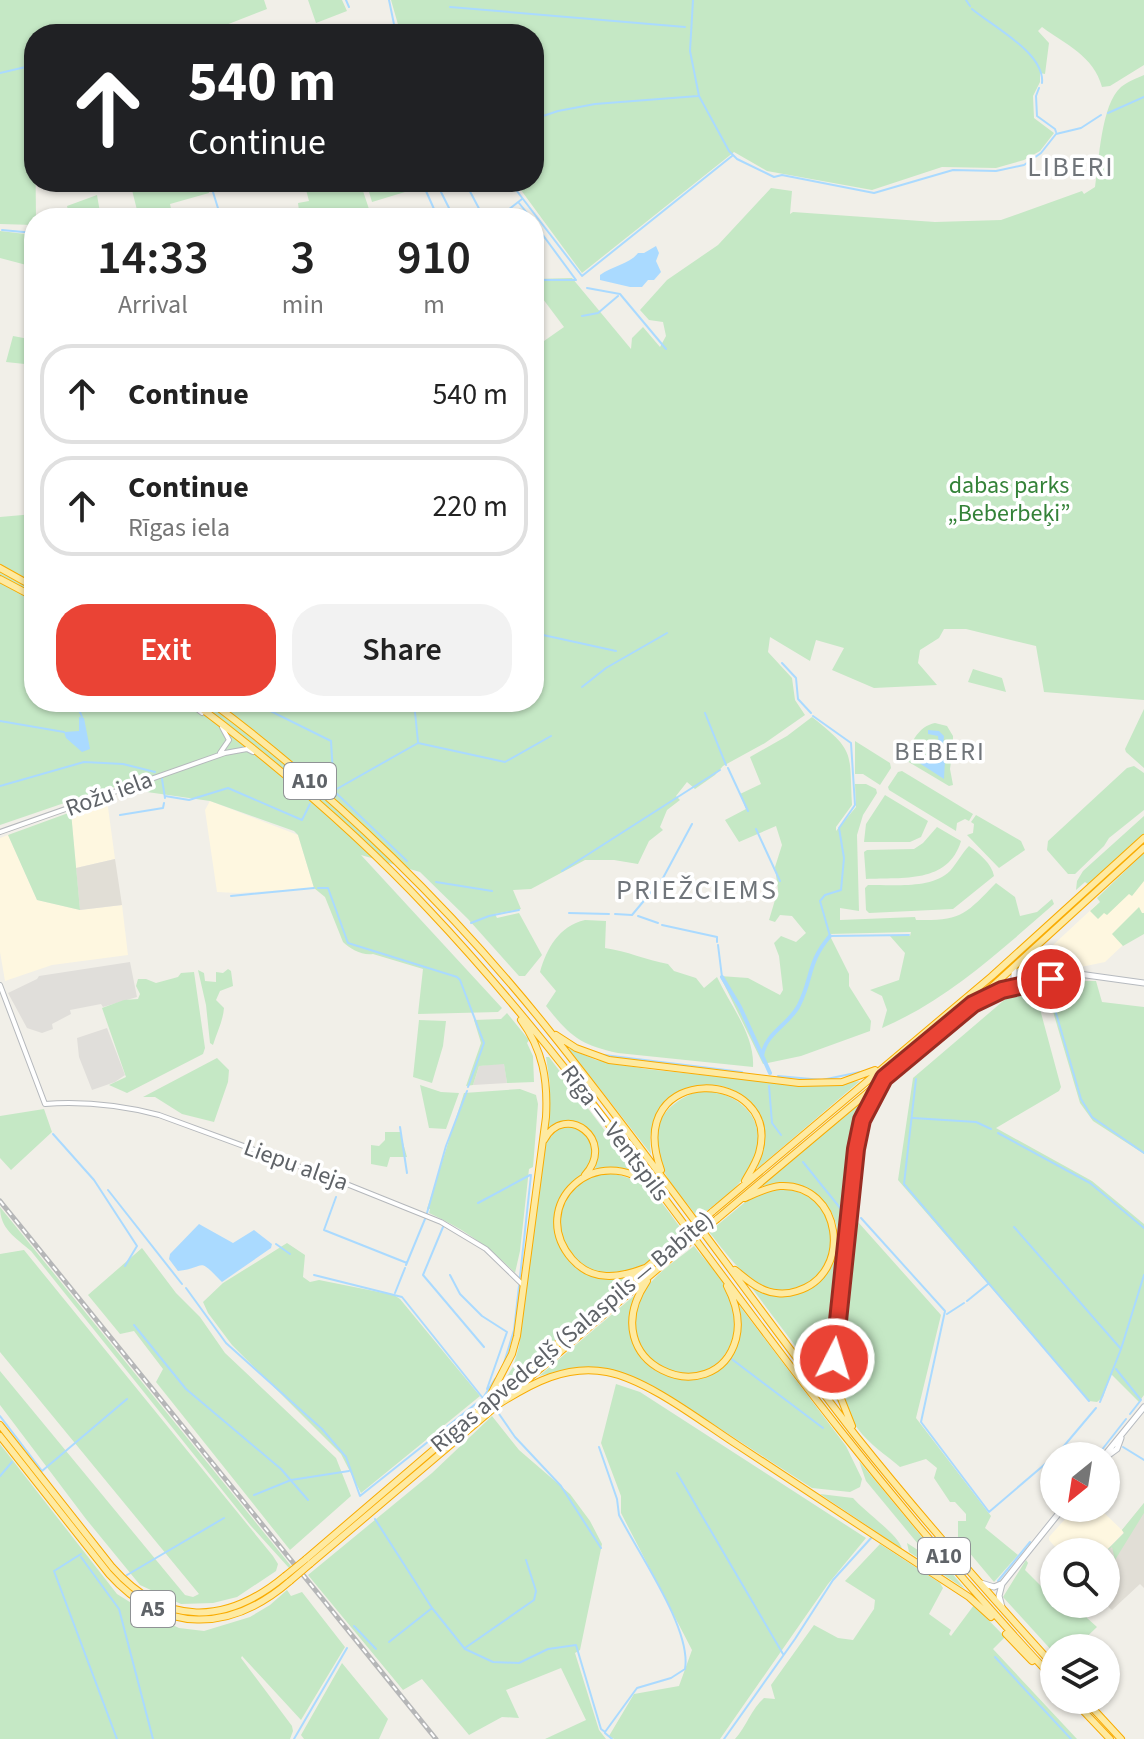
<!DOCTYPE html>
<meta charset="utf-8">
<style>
:root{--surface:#fff;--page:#f2f2f2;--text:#222;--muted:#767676;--line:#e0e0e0;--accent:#ea4335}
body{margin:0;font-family:"Source Sans 3",sans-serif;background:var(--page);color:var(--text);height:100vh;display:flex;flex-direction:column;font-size:30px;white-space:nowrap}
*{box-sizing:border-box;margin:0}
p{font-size:26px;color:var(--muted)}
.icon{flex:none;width:44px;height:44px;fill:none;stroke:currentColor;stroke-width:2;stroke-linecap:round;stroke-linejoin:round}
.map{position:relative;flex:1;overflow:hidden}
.details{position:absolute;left:24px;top:208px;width:520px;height:504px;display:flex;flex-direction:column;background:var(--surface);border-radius:32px;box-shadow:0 2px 6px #0004}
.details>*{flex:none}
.top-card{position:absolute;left:24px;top:24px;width:520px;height:168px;border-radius:32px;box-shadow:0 2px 6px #0004;background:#202124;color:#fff;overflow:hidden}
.needle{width:52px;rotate:210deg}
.tools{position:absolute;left:1040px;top:1442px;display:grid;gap:16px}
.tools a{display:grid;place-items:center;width:80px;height:80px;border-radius:50%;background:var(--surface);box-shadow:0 2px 6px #0004;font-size:40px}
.pin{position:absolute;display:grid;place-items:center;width:68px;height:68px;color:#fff;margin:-34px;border:4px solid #fff;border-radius:50%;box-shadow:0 2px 8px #0007}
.me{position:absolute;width:88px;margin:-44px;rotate:5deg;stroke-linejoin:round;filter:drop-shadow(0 0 6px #0008)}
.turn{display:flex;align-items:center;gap:28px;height:168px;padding:0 32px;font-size:36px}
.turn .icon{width:104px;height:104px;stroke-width:2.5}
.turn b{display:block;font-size:56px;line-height:68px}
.eta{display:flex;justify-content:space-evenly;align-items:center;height:136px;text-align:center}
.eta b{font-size:48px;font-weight:600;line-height:56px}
.button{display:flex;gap:16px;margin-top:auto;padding:16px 32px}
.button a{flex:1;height:92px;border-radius:32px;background:var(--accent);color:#fff;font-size:32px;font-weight:600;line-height:92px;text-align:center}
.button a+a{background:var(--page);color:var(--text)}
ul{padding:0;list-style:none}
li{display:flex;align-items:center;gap:24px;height:100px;margin:0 16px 12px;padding:0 16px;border:4px solid var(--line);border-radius:32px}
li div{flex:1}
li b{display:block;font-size:30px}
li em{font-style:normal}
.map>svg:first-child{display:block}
</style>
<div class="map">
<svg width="1144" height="1739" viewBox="0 0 1144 1739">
<rect width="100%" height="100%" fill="#f1efe8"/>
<!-- commercial -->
<path fill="#fef7e0" d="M107,800L115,859L76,868L71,812Z
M210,801L298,835L314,888L237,893L217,892L205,810Z
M8,835L37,900L80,910L122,905L128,955L52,965L5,981L0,952V838Z
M1144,875V933L1123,945L1105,962L1028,978L1022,971L1045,952L1047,954L1054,949L1052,946L1096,905Z
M1075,1508H1099L1124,1532L1105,1552H1060L1049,1540V1537Z"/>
<!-- industrial -->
<path fill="#e0deda" d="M130,962L137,997L103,1007L101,1004L70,1010L71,1014L52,1024L53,1029L42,1033L27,1028L8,993L37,979L39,976Z
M107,1028L125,1075L115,1082L92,1090L79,1057L77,1038Z
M504,1063L507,1083L473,1085L479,1066Z"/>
<!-- education -->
<path fill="#e1ded6" d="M115,859L122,905L80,910L76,868Z
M1144,1503V1588L1140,1584L1112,1610L1105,1604V1552L1124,1533L1122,1530Z"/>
<!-- green -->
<path fill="#c5e8c5" d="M0,0H264L267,9L203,34H34L36,218L34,225L0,224Z
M308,0H342L347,11L316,23Z
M391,0H1144V65L1110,86L1102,87C1094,56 1065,44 1042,27L1038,31L1049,43L1045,74L1040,73V82L1033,96L1034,118L1054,133L1040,151L1024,160L996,168L942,167L872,190L767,171L734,152L582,273L515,182H534V34H403L399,28Z
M1144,75V700L1044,692L1036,646L966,629H944L939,638L920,650L918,663L937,685L874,688L832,670L844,648L816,640L810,661L770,637L768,652L792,678L795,700L805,715L765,743L723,766L715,775L695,789L687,782L676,796L680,800L667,810L660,827L663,830L649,841L638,864L614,860H585L531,889L513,890L521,909L495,914L497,918L519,913L542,955L525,976H519L468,919L420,872L361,855L502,1008L498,1012L418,1014L423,969L373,954C363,956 350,949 343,942L325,897L314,888L298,835L294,831L210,801L140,791L138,794L126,792V789L111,787L0,825V517L34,514V702H534V348L564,327L537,291L534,279L572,278L631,349L632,338L643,327L660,347L666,336L663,322L649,320L640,310L667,280L718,245L771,188L792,191L790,214L793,212L935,222L1001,220L1082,191L1084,194L1095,187C1099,162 1101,104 1121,87C1127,82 1137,78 1144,75Z
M130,182H207L209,193L170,204L173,218H139Z
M304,182H360L372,218H300L298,203L309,201Z
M366,182H401L405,192L372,202Z
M97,195L101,218H70L67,206Z
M0,231L34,235L30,249L34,250V267L0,258Z
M13,336L34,340V365L6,362Z
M973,669L1002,678L1006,692L968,682Z
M1144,709V768L1126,752L1125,749Z
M812,717C856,752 849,751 852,805L836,827V831L856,807L855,784H866L876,789L877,793L863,815L857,835L859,911L840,908V920L915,917L916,920C961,921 965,915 996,883L1015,897L1020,916L1037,912L1052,899L1054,904C1000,951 947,1000 882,1028L887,1010L882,996L870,990L899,980L905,953L890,936H910L911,932L829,934L849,974V986L871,1021L870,1031L801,1056L763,1064L720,976L748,978L780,995L783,990L779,956L774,943L781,936L796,942L806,933L792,916L780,915L775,922L769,920L778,890L775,867L782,845L776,826L739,842L725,820L746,809L740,794L761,784L750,757L787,736Z
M935,723L947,726L953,736V746L947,753H952L950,769L953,785L949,786L907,761C908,746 918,726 935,723Z
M855,741L890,763L891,768L880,785L863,774H855Z
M1134,766L1144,773V810L1109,838L1104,846L1075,874H1068L1047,850L1048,841L1127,768Z
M902,771L973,814L969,821L965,819L957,823L956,831L889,790L888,787L898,772Z
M885,795L928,821L921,837L910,842H864L866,824Z
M71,812L80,910L37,900L8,835Z
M976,815L1021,841L1025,850L999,868L967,835L973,833L974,824L971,822Z
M1144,816V835L1089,885L1085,882L1076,890L1077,881L1083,871Z
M937,827L961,841C948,884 903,877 866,879L864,852L867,850L914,849L923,843Z
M969,846C979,853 992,864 994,876L953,909L869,913L866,910L865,888L868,885C893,884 930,890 950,871C957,863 962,853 969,846Z
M1144,853V881L1132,896L1129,894L1107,915L1104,913L1098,919L1090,911L1100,902L1097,898Z
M1139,907L1142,913H1144V934L1123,946L1112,934Z
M585,920L606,921L605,948C627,951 646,960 668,964L674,971L696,978L704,988L717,977C730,1005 755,1035 753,1067L618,1053C580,1045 570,1036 546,1006L556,991L540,972C547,948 559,926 585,920Z
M228,969L231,971L233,986L220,991L216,1000L224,1008C223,1021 217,1032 213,1045L210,1043L206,1005L198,970L204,973L205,981L216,982V972L223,973Z
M194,972L205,1048L203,1054L127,1093L109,1085L126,1077L102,1008L124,1000L138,999L140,994L136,986L138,979H146L156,983L178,977L181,973Z
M1076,981H1096L1102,1002L1144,1007V1154L1093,1121L1080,1103L1049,998L1053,987Z
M1028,989L1037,998L1061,1087L1059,1091L996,1128L1092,1181L1144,1224V1395L1139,1402L1111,1374L1103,1397L1097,1402L1089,1401L898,1180L913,1078L1009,996Z
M507,1013L529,1040L527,1043L533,1056L534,1082L507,1083L504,1064L479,1066L473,1085L466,1086L481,1043L474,1020L501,1019Z
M419,1020L446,1021L443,1046L432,1083L413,1077Z
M568,1048L596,1060L646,1069L809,1086L860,1081L757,1169C759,1159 763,1150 763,1139C761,1059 639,1071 651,1154Z
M546,1057H549L637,1173L618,1167L595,1169C596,1161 599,1154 597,1145C591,1120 563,1118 545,1131L550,1084Z
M217,1058L229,1070L228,1082L214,1122L182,1114L155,1097H143Z
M420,1085L441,1092L459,1093L446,1129L429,1128Z
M520,1089L536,1095L538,1104L533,1167L529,1169L520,1251L515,1273C490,1247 462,1228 429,1213L430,1209H427L464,1093Z
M701,1090C752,1094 775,1133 744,1177C733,1193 713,1205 698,1218C687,1202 669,1184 662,1167C646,1127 664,1103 701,1090Z
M874,1091L862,1116L831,1354L833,1381L839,1404L751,1287C832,1328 877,1202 792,1188C782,1187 771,1185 762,1186Z
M44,1109L52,1132L11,1170L0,1158V1116Z
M570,1127C585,1130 596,1143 592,1159C589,1176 568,1182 562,1198C542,1248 577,1287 629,1277L499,1389L513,1367L519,1346L544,1144L559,1128Z
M385,1132H400L407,1157H390L387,1167L371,1164V1145L379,1146L385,1140Z
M606,1173C649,1178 658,1198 683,1231C668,1244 651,1267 630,1272C570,1288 534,1212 582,1181C589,1177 598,1175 606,1173Z
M779,1188C874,1197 825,1326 755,1281C736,1269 723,1249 709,1232L750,1198Z
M0,1207L291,1566L289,1568L251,1526L31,1251C15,1237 0,1229 0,1207Z
M858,1222L941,1315L916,1418L991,1516L985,1528L1018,1555L994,1582L958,1539V1521H966V1514L955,1502H950L934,1478L937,1468L926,1459L900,1467C886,1455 869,1444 858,1429C821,1379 846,1282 854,1223Z
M287,1243L305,1255L303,1277L310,1282L319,1280L394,1295L400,1299L480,1396L361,1493L341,1454L232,1345L208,1313L203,1302L223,1283Z
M694,1246C706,1262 726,1281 733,1301C737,1315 737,1330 731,1343C703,1410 602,1355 644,1291C657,1272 678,1259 694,1246Z
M142,1248L176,1293L200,1317L225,1353L336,1458L351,1496L290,1550L156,1382L163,1369L134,1331L120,1334L88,1295Z
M24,1250L273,1556L278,1564L276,1571L237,1597L213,1603L181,1604L140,1585L86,1519L0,1405V1371L185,1595L193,1597L199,1594L0,1352V1254Z
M635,1295C598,1390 749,1417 739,1305L846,1446L862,1479L860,1487L850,1492L812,1488L674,1399L631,1377L593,1368L569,1369L539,1376Z
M616,1384L640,1392L866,1538L828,1584L720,1739H614L609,1736L634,1694L679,1686L692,1650L621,1513V1496L601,1443Z
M492,1416L519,1450L570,1494L590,1521L602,1544L580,1650L575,1653L599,1730L606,1739H545L586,1720L561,1668L506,1690L519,1718L502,1717L469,1735L422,1679L403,1690L308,1575L432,1473Z
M0,1444L117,1594L149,1614L179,1628L204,1631L250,1617L270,1605L287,1590L291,1596L302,1592L345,1647L301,1720L242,1656L241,1658L292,1726L293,1731L290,1739H0Z
M859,1461L965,1589L909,1552L907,1543L921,1552L923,1550L866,1481Z
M820,1494L853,1498C864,1511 900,1536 902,1549Z
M1144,1503V1513L1115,1560L1112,1547L1105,1552L1124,1533L1122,1530Z
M880,1544L940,1583L943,1588L929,1614L951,1630L949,1634L951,1636L974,1605L1005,1637L993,1649L1077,1739H735C746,1727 752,1708 764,1698L775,1699L771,1685L814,1625L838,1638L853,1640L874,1609L875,1600L845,1581Z
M1026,1560L1028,1563L1025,1570L1054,1599V1604H1081L1087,1618L1097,1627L1075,1648H1054V1653L1003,1597Z
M342,1663L388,1719L379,1739H304L301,1735Z"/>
<!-- water -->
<path fill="#aadaff" d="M656,246L659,253L656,261L661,272L654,280H648L642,287H630L600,280V275C612,266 630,264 638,253H644Z
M79,717L84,718L90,749L82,752L66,738L64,732L79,731Z
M928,730L939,731L944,736L943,746L934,752L932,759L945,760L944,779L913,759L917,753L928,759L932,748L939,745L938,736L928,734Z
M199,1224L233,1243L254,1230L272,1244L271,1248L222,1282C196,1255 207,1268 178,1271L169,1259L170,1254Z"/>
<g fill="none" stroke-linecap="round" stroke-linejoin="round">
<!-- stream -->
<path stroke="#aadaff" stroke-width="2" d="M346,0L349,7
M389,0L395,29L399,34
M693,0L690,51L699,96L729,151L737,159L774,177L782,175L874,193L953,170L996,171L1024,165L1041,153L1056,134L1081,128L1101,115
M966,0L970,6
M450,7L685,27
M972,9C992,26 1045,53 1042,83
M0,73L34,65
M1039,88L1036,96L1037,116L1055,129L1056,132
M1108,113L1144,97
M534,119L558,111L595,104L698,96
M211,182L212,186
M422,182L438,218
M465,182L484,218
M510,182L582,276L732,156
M437,184L454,218
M213,192L221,218
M519,203L531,218
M498,218L522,199
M534,223L576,280
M2,230L34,233
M534,280H575
M587,288L620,294L666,349
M582,316L598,313L618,296
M534,633L616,651
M782,663L796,678L798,699L811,713
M582,687L606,668L667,633
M76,702L82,717
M252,702L331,741L334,791L407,861
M414,702L418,742
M705,713L726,765
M813,716L851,743L855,805L839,828L844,858L841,890L825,895L820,901L830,936L909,935
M0,721L64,732
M728,768L748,811
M162,779L165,798
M0,786L84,762L123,764L155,772
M335,790L418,743L505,762L551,736
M165,796L189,800L228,788L302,820L310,804
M120,815L163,808L164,803
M756,829L780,881
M562,871L720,770
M436,882L492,891
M318,888H328L348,943L457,977L460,980L484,1043L468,1087
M231,896L314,888
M569,913L609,914
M615,914L632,915L663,878L692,824
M638,916L658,923
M471,923L489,916L519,910
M662,925L717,937V942
M718,945L722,977
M1051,996L1081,1099L1092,1117L1144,1153
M604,1055L742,1072
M778,1076L822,1080L860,1072
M916,1079L904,1184L1089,1401
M769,1086L772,1123L781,1135
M913,1118L976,1122L991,1129
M400,1127L407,1173
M998,1133L1090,1183L1144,1228
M53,1134L94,1180L137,1246L125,1266
M803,1162L845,1214
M108,1190L182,1284
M336,1197L324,1230L407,1263
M478,1203L530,1175
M427,1213L446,1146L467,1091
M861,1218L945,1311L921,1422L989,1512L1058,1453L1096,1408
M443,1227L423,1275L484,1347
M1014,1227L1121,1349
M276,1244L290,1254
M406,1265L425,1219
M314,1275L402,1297L482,1397
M450,1275L460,1294L482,1316L507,1332L487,1389
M520,1277L531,1175
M186,1288L226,1343L322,1429L346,1457L360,1496L483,1398L495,1379
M395,1293L405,1268
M967,1301L988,1284
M947,1314L964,1303
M134,1325L186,1389L281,1469L308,1500
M729,1357L823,1428
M504,1363L514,1330L519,1286
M1116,1369L1141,1400L1130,1414
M1100,1402L1121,1349L1144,1275
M497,1411L515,1437L561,1486L601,1548
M0,1416L42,1471L127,1399
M1123,1447L1144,1460
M1097,1456L1126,1419
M677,1473L783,1654
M0,1476L12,1462
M254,1495L291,1480L349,1471
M375,1519L432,1608L465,1649L493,1662L519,1663L548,1649L576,1645L601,1729L605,1732L637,1688L671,1678L685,1669C692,1629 638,1553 619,1515L617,1499L599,1447
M81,1554L54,1571L117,1739
M81,1557L119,1609L153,1739
M127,1575L224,1518
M998,1581L1030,1542
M354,1626L376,1649
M389,1642L432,1608
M465,1648L534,1600L536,1591L526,1560
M995,1657L1071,1739
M605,1733L612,1739
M294,1739L347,1648
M724,1739L795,1639L833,1580L872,1537"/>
<!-- canal -->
<path stroke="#aadaff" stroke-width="4" d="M722,977L740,1007L770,1073
M762,1056C766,1032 789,1025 799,1005C813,977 807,963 830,936"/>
<!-- tertiary casing -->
<g stroke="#b5b8bc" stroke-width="6">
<path id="tertiary" d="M188,702L202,713
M220,753L229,740L222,727
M0,832L225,753L247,749L253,752
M0,985L45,1104C85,1101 120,1105 159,1115L339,1181L441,1222L486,1249L522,1284"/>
</g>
<!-- secondary casing -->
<g stroke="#b6babf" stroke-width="7">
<path id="secondary" d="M1014,968V978L1022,983
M978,1002L1002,990L1079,974L1144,983
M1104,1456L1144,1407
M1106,1457L1117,1449L1121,1438
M981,1583L994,1587L1001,1584
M1002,1607L999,1596L1002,1584L1063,1508"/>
</g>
<!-- trunk casing -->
<g stroke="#f9ab00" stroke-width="8">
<path id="trunk" d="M0,568L34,587
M0,579L34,597
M193,702C277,765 357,833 429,910C581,1071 703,1257 840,1430C908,1516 979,1599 1054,1679
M211,702C336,795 455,912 552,1034C657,1165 753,1303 856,1436C919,1515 986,1591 1054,1666
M556,1035L576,1048L609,1060L799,1083L842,1082L875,1070
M544,1140C565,1101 617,1140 585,1175
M661,1170C621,1060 783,1068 759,1153C756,1163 750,1172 745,1181
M712,1212L992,976L1144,838
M717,1219L973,1004L1144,848
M645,1268C619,1278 592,1282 572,1259C526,1206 596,1137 655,1189
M735,1270C743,1276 751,1284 760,1288C771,1294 785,1295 797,1291C854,1274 842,1183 780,1186C768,1187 756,1193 745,1198
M647,1281C590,1365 715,1415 736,1339C741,1320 736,1303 727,1286
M514,1391L680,1250
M489,1398L512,1354L517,1336L546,1117C548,1080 543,1050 521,1020
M499,1404C532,1383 567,1364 607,1372C649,1380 703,1423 739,1446C816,1497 892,1547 969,1597L991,1617
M0,1425L112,1567C165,1627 226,1625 285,1576
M852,1426L840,1396L834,1359L856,1149L862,1120L881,1083
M0,1436L109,1574C163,1634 230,1633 290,1581
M306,1559L675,1243
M310,1564L500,1403
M1006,1634L1032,1661
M1073,1700L1110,1739
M1085,1700L1121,1739"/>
</g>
<!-- tertiary -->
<use href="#tertiary" stroke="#fff" stroke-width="4"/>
<!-- secondary -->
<use href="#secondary" stroke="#fff" stroke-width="5"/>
<!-- trunk -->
<use href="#trunk" stroke="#feeaa1" stroke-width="6"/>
<!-- rail casing -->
<g stroke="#b6b7b8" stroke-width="5">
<path id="rail" d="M0,1201L436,1739"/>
</g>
<!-- rail -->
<use href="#rail" stroke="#fff" stroke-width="2" stroke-dasharray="6" stroke-linecap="butt"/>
<!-- trunk-bridge casing -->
<g stroke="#f9ab00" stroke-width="8" stroke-linecap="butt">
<path id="trunk-bridge" d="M675,1243L712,1212
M680,1250L717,1219
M285,1576L306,1559
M290,1581L310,1564"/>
</g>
<!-- trunk-bridge -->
<use href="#trunk-bridge" stroke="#feeaa1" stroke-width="6"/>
</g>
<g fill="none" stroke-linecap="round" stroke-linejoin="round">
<!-- route casing -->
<g stroke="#982c22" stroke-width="20">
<path id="route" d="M834,1359L856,1149L862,1120L884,1078L973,1004L1002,990L1051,979"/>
</g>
<!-- route -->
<use href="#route" stroke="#ea4335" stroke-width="14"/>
</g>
<g text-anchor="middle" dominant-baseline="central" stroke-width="7" stroke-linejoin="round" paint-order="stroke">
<!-- shield labels -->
<g fill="#fff" stroke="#8f9295" stroke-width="2">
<rect x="284" y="763" width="52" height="36" rx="6"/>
<rect x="918" y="1538" width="52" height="36" rx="6"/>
<rect x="131" y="1591" width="44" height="36" rx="6"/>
</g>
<g font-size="22" font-weight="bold" fill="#5f6368">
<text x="310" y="781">A10</text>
<text x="944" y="1556">A10</text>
<text x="153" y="1609">A5</text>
</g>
<!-- park labels -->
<g font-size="24" fill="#348238" stroke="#fff">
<text x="1009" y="485">dabas parks<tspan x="1009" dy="28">„Beberbeķi”</tspan></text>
</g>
<!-- street labels -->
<g font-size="24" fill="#5f6368" stroke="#fff">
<text transform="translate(109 794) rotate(-20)">Rožu iela</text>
<text transform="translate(615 1133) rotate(53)">Rīga — Ventspils</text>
<text transform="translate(296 1165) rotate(20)">Liepu aleja</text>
<text transform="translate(572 1332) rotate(-40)">Rīgas apvedceļš (Salaspils — Babīte)</text>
</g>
<!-- neighbourhood labels -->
<g font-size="26" letter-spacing="2" fill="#70757a" stroke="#fff">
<text x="940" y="751">BEBERI</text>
</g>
<!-- quarter labels -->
<g font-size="28" letter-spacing="2" fill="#70757a" stroke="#fff">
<text x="1071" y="167">LIBERI</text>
<text x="697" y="890">PRIEŽCIEMS</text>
</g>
</g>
</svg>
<div class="tools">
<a><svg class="needle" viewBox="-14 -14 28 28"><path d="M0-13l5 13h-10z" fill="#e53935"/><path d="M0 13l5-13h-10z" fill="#767676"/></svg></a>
<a><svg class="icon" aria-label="search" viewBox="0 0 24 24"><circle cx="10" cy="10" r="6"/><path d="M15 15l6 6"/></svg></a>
<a><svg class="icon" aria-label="layers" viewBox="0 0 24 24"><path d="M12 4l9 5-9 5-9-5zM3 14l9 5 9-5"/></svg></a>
</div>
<div class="pin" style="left:1051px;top:979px;background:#d93025"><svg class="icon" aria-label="arrive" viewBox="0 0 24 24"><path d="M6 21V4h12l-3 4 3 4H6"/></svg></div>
<svg class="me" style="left:834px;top:1359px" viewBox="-20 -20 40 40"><circle r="17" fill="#ea4335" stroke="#fff" stroke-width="3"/><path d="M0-11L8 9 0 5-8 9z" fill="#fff"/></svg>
<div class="top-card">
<div class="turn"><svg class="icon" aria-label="ahead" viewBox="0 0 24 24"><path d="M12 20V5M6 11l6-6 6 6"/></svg><div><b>540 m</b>Continue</div></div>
</div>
<section class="details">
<div class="eta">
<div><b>14:33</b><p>Arrival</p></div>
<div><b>3</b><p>min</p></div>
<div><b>910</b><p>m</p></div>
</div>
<ul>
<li><svg class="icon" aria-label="ahead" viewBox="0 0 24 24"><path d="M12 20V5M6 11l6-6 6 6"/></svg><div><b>Continue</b></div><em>540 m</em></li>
<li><svg class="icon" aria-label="ahead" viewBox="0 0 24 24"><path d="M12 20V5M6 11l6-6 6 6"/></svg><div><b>Continue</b><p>Rīgas iela</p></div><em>220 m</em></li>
</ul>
<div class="button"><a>Exit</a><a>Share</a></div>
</section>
</div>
